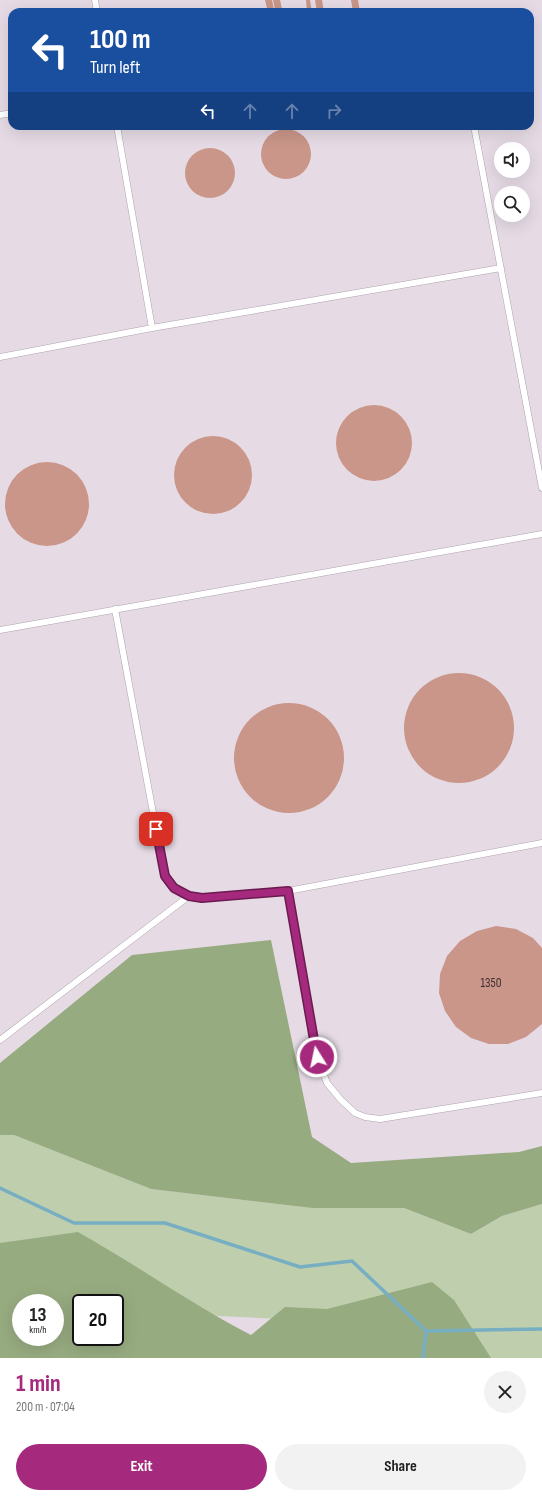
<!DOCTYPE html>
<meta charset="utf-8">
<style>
:root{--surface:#fff;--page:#f2f2f2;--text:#222;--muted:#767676;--accent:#a5297c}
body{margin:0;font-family:"Sofia Sans Condensed",sans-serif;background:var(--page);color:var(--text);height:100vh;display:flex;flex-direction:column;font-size:15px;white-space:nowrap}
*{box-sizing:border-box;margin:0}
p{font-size:13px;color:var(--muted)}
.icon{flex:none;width:22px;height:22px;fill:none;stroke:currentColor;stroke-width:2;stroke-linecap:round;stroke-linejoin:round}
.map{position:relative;height:1358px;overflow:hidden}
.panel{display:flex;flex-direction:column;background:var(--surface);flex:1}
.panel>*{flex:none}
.guide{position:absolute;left:8px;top:8px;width:526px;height:122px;border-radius:12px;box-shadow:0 4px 16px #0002;background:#1a4fa0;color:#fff;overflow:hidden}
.fabs{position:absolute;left:494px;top:142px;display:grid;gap:8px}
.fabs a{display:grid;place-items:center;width:36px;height:36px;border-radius:50%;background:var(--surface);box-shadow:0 4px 16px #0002;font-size:20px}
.speed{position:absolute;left:12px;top:1294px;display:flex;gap:8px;font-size:20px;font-weight:700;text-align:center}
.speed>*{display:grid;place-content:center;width:52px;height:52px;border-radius:50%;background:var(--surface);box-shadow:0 4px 16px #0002;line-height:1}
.speed small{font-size:10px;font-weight:400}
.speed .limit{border:2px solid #111;border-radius:6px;background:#fff;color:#111}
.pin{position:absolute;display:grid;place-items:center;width:34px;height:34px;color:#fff;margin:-17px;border-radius:8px;box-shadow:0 2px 6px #0006}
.me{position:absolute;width:44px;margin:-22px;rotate:350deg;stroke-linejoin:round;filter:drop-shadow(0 0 3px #0008)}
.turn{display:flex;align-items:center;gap:14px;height:84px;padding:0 16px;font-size:18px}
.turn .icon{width:52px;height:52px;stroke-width:2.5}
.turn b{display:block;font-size:28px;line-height:34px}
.lanes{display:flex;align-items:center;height:38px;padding:0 16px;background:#0003;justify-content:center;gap:20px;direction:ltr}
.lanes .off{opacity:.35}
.round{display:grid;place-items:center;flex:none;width:42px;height:42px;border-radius:21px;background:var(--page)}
.head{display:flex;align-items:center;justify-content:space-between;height:68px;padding:0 16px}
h1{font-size:24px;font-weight:700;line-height:30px;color:var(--accent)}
.button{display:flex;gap:8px;margin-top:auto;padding:8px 16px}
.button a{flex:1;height:46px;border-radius:24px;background:var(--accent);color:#fff;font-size:16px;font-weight:700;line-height:46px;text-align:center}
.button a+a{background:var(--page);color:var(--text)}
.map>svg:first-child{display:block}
</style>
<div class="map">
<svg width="542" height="1358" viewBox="0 0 542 1358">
<rect width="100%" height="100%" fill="#e6dbe5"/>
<!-- green -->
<path fill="#bfcfae" d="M0,1135H14L151,1189L312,1208H404L471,1234L502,1216L542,1204V1358H407L343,1322L218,1316L125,1290L0,1249Z"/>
<!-- forest -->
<path fill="#97ab80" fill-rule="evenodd" d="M271,940L312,1137L351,1163L519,1152L542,1146V1204L502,1216L471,1234L404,1208H312L151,1189L14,1135H0V1063L132,955Z
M78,1232C137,1265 191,1304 251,1335L285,1307L327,1309L432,1282L454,1300L491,1358H0V1243ZM21,1303H55V1337H21ZM81,1303H115V1337H81Z"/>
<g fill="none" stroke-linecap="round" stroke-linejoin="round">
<!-- stream -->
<path stroke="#77aec2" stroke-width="3.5" d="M0,1188L74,1223H165L300,1267L352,1261L426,1331L542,1329
M423,1358L426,1331"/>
</g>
<!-- building -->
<path fill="#c99689" d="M265,0H272L274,10L268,12Z
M273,0H280L282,9L275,10Z
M306,0H310L312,12H307Z
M315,0H322L324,12H317Z
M351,0H358L360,12H353Z
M261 154a25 25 0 1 1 50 0a25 25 0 1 1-50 0Z
M185 173a25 25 0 1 1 50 0a25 25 0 1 1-50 0Z
M336 443a38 38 0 1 1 76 0a38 38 0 1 1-76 0Z
M174 475a39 39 0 1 1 78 0a39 39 0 1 1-78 0Z
M5 504a42 42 0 1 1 84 0a42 42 0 1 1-84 0Z
M404 728a55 55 0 1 1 110 0a55 55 0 1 1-110 0Z
M234 758a55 55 0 1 1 110 0a55 55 0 1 1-110 0Z
M496,926L516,929L533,938L542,948V1024L526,1037L508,1044H489L471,1038L456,1027L445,1011L439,993L440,974L447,956L460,941L477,931Z"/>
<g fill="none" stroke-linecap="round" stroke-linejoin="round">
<!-- service casing -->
<g stroke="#aea3ad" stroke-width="7">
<path id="service" d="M95,0L97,12
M0,115L12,113
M117,126L152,328
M474,126L542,488
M0,357L152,328L501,268
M115,609L165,877C176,891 183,895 202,898L288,891L542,843
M0,630L542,534
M288,891L317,1057L327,1083L341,1100L355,1113L365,1117L380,1119L542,1093
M0,1040L189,896"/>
</g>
<!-- service -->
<use href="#service" stroke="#fff" stroke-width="6"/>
</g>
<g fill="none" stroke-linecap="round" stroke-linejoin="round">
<!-- route casing -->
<g stroke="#6b1b51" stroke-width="10">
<path id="route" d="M156,829L165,876L174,888L189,896L202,898L288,891L317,1057"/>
</g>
<!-- route -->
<use href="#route" stroke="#a5297c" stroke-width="7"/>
</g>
<g text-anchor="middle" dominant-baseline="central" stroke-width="3.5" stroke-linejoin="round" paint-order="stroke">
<!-- number labels -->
<g font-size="13" fill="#3f2f2e">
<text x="491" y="983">1350</text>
</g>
</g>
</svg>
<div class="fabs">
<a><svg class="icon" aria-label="sound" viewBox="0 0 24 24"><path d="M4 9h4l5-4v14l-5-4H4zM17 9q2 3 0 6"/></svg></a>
<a><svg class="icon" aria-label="search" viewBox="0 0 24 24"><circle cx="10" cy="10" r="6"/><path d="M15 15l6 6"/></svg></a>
</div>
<div class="speed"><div>13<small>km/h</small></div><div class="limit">20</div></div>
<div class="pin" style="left:156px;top:829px;background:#d93025"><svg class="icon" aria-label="arrive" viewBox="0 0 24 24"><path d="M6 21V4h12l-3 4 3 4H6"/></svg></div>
<svg class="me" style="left:317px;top:1057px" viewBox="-20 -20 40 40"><circle r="17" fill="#a5297c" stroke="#fff" stroke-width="3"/><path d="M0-11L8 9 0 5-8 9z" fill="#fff"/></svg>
<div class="guide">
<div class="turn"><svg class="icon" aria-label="left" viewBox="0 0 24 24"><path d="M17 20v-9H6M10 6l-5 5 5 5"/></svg><div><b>100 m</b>Turn left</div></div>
<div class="lanes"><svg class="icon" aria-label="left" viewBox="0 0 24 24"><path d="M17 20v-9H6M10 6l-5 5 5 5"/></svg><svg class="icon off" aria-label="ahead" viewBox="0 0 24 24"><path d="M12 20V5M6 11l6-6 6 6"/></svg><svg class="icon off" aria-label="ahead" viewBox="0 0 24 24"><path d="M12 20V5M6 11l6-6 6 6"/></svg><svg class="icon off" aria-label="right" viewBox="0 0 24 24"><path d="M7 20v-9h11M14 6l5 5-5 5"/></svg></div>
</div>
</div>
<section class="panel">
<div class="head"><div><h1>1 min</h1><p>200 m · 07:04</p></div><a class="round"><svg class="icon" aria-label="close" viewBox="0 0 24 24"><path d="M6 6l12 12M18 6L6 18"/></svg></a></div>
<div class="button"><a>Exit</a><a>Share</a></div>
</section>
